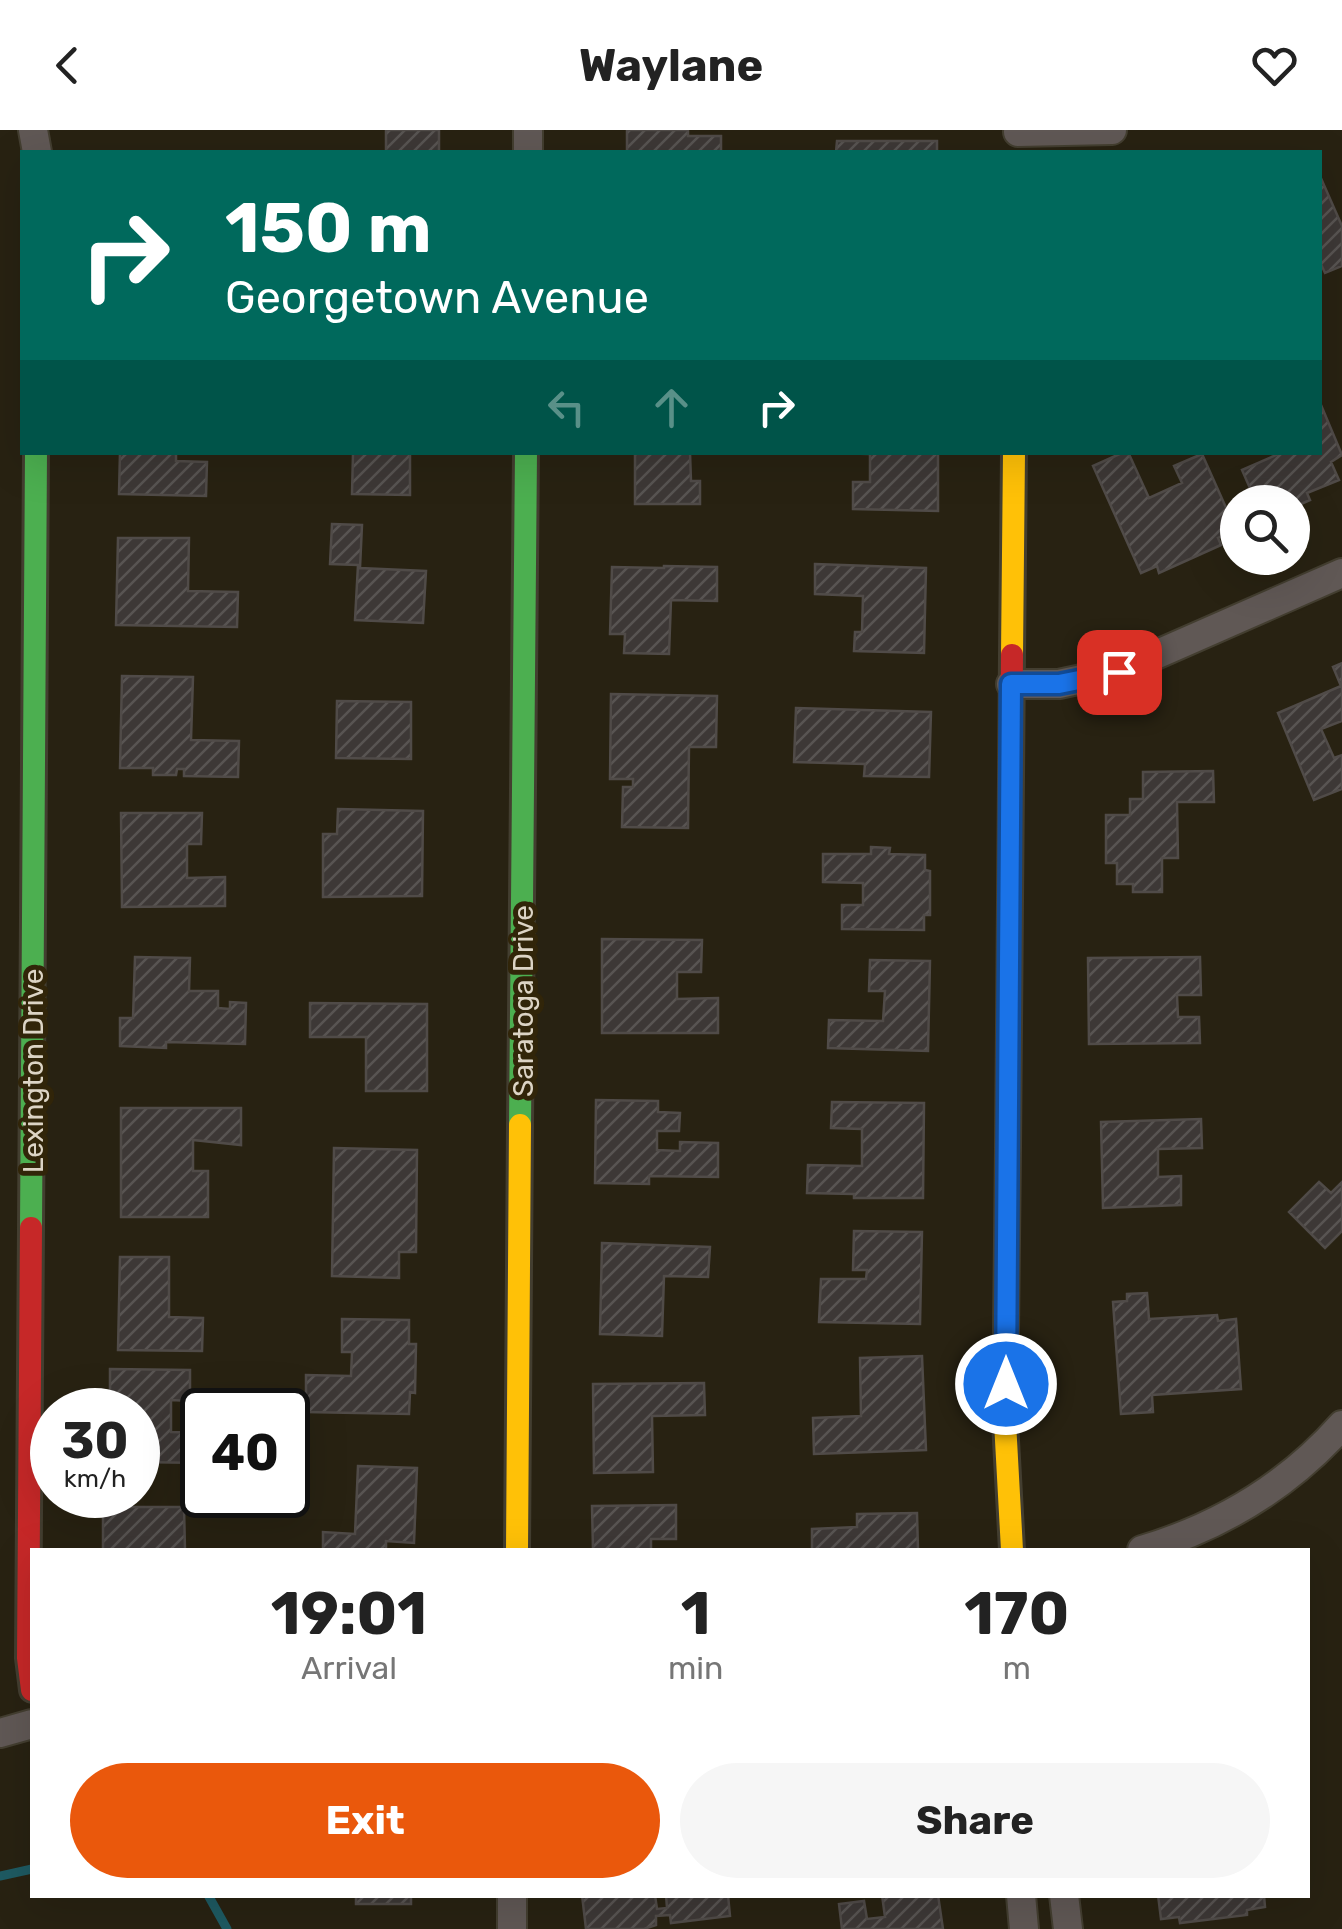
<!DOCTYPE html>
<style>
:root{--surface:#fff;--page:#f6f6f6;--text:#222;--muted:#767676;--accent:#ea580c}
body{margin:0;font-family:Rubik,sans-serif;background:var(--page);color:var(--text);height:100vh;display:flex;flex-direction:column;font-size:38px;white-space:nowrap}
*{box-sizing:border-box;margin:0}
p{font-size:32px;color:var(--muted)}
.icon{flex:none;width:55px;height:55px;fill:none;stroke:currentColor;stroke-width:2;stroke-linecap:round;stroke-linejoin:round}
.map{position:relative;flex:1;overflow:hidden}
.sheet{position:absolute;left:30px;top:1418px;width:1280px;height:350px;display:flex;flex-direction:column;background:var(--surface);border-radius:0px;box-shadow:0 10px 40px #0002}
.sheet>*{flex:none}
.guide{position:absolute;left:20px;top:20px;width:1302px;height:305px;border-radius:0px;box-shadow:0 10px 40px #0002;background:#00695c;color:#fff;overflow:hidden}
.controls{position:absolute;left:1220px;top:355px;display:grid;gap:20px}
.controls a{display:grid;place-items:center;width:90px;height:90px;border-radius:50%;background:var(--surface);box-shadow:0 10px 40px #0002;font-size:50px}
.speed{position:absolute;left:30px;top:1258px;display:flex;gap:20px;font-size:50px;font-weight:700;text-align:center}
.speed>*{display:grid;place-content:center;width:130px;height:130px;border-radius:50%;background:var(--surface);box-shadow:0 10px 40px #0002;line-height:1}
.speed small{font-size:25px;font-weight:400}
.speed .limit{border:5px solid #111;border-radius:15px;background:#fff;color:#111}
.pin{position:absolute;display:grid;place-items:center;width:85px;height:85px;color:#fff;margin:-42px;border-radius:20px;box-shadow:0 5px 15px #0006}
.me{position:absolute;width:110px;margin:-55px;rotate:0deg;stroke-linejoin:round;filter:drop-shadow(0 0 8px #0008)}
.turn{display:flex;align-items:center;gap:35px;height:210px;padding:0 40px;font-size:45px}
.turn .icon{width:130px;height:130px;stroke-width:2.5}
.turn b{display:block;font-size:70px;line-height:85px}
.lanes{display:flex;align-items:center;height:95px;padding:0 40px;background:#0003;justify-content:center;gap:50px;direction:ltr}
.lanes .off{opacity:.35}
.eta{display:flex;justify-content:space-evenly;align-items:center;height:170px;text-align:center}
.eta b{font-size:60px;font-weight:700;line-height:70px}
.primary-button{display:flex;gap:20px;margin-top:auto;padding:20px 40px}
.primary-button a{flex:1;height:115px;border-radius:60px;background:var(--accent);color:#fff;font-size:40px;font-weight:700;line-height:115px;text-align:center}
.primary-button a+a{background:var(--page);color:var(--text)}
header{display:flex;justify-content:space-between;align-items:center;height:130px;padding:0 40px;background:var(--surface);font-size:45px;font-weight:700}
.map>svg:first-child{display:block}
</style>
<header><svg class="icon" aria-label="back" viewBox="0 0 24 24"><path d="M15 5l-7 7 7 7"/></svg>Waylane<svg class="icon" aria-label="heart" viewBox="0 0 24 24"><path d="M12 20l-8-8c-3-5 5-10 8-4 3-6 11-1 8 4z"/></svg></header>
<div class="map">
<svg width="1342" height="1799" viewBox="0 0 1342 1799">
<defs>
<pattern id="building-hatch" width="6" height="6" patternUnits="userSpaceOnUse" patternTransform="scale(2.5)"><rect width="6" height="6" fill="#3d3836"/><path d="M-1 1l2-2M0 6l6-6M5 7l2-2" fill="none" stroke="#585452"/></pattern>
</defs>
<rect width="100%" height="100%" fill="#282212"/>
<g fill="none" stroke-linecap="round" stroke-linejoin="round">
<!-- stream -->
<path stroke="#1e5a62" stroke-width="9" d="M0,1746L32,1739
M208,1765L227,1799"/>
</g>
<!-- building -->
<path fill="url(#building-hatch)" stroke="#504b48" stroke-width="2.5" d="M386,0H439V22H386Z
M627,0H688V6H721V22H627Z
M837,11H937V22H836Z
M1320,46L1342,96V136L1325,143L1320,132Z
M1321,275L1342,325L1331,332L1339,350L1307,363L1310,370L1292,378V372H1256L1242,340L1283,322H1320Z
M120,322H176V331L207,332L206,366L119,364Z
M331,322H410V365L352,364L353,323Z
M635,322H690L691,351H700V374H635Z
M938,322V381L853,379V352H870V324L828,323Z
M1124,322H1128L1149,368L1182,353L1174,336L1202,324L1236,400L1218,408L1221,415L1159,443L1157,436L1141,443L1093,336Z
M332,394L362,395L360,438L426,441L423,493L355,490L358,435L330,434Z
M118,408H189L188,461L238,462L237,497L116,495Z
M815,434L926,438L924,523L854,521L855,502H862L863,466L815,464Z
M664,436L717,437V471L671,470L669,524L624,523L625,504H610L612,437L664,438Z
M1342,533V591L1321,599L1334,628L1342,625V659L1314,670L1278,583L1341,556L1333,537Z
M122,546L193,547L191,610L239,611L238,647L184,646V639H177L176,645H153V638H120Z
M611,564L717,566L716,617H689L688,698L622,697L623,657H633V649H610Z
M337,571L411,572V629L336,628Z
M796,578L931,582L929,647L864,646L865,634L794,632Z
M1213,641L1214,672H1177L1178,728H1162V762H1133V754H1117V733H1106V685H1130V669H1143V642Z
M338,679L423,681L422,766L323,767V704H337Z
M121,683H202L201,714H187V748L225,747V776L122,777Z
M871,717L890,718L889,724L925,725V740L930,741V785H924V800L842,799V775H863V753L823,752V724H871Z
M602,809L702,810L701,842H677V869L718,868V903H602Z
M135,827L190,828L189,861H218V878L230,879V872L246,873L245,914L166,912V918L120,916V888H133Z
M1200,827L1201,865H1177L1178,887H1199L1200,913L1089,914L1088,828Z
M870,830L930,831L928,921L828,918L829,890L883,891L885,861H869Z
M310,873L427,874V961H366V907H310Z
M596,970L658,971V982L680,983L679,1001H657V1020L680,1021V1012L718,1013V1047L649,1046V1054L595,1053Z
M832,972L924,973L923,1068H854V1064L807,1063L808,1035L862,1036V999L831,998Z
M121,978H241V1015L193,1010V1041H208V1087H121Z
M1201,989L1202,1018L1158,1019V1047L1181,1046V1075L1103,1078L1101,992Z
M334,1018L417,1020L416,1122H399V1148L332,1146Z
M1319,1052L1331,1063L1342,1052V1101L1325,1118L1289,1082Z
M854,1101L922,1102L920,1194L819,1192L821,1149H866L867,1140H853Z
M602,1113L710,1117L708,1147L664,1146L662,1206L600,1204Z
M120,1127H169V1187L203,1188L202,1221L118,1220Z
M1147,1163L1149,1189L1217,1185L1218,1191L1236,1189L1241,1259L1152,1265L1153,1282L1121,1284L1113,1172L1127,1171V1164Z
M342,1189L409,1190V1214H416L415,1263L410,1262L409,1284L306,1282V1245L351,1246L352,1222H342Z
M922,1226L926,1320L814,1324L813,1288L861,1286L860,1228Z
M110,1239L190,1240V1271L171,1270V1302L202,1303V1333L138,1332V1280H110Z
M704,1253L705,1285L652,1286L653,1342L594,1343L593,1254Z
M358,1336L417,1338L414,1413L386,1411V1420H323V1402L355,1404Z
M676,1375V1409H651V1420H593L592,1376Z
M103,1377H184L185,1420H103Z
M917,1383L918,1420H812V1399L857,1397V1384Z
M356,1765H411V1774H356Z
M582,1765H655L657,1779L667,1778L666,1765H728L730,1786L671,1793L670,1785L656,1786V1795L644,1799H586Z
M882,1765H938L943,1799H842L839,1774L864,1771L867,1789L885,1787Z
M1158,1765H1264L1265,1777L1247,1780V1785L1180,1793L1179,1787L1161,1789Z"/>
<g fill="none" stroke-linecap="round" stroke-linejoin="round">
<!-- street casing -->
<g stroke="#433e30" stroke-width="32">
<path id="street" d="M33,0L37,22
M1018,2L1112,0
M528,22V0
M1011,554H1059L1119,541L1342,443
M1142,1420C1219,1397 1288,1356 1342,1295
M0,1603L32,1594
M512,1765V1799
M1021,1765L1024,1799
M1064,1765L1068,1799"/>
</g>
<!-- fast casing -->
<g stroke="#433e30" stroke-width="28">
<path id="fast" d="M520,995L526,322
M31,1098L36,322"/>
</g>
<!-- slow casing -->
<g stroke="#433e30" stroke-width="28">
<path id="slow" d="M1012,525L1014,322
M1008,1018L1005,1292L1012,1420
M517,1420L520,995"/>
</g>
<!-- jam casing -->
<g stroke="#433e30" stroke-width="28">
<path id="jam" d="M1008,1018L1012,525
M31,1098L28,1528L32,1560"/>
</g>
<!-- street -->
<use href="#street" stroke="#605855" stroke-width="28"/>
<!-- fast -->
<use href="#fast" stroke="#4caf50" stroke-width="22"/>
<!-- slow -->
<use href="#slow" stroke="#ffc107" stroke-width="22"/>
<!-- jam -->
<use href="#jam" stroke="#c62828" stroke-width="22"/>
</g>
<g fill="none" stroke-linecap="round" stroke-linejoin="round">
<!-- route casing -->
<g stroke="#114b97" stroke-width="25">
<path id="route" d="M1006,1254L1011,554H1059L1119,542"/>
</g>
<!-- route -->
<use href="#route" stroke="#1a73e8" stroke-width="18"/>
</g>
<g text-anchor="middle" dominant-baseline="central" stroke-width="10" stroke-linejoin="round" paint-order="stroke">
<!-- street labels -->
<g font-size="28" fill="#dcd4c5" stroke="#312509">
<text transform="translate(523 871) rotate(-90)">Saratoga Drive</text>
<text transform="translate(33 941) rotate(-90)">Lexington Drive</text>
</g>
</g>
</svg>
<div class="controls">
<a><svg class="icon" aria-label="search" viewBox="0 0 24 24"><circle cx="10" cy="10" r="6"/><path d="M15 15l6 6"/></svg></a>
</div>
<div class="speed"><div>30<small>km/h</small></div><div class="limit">40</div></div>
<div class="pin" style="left:1119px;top:542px;background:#d93025"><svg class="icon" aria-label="arrive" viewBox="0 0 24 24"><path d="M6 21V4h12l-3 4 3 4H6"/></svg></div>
<svg class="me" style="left:1006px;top:1254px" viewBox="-20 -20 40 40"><circle r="17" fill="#1a73e8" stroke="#fff" stroke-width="3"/><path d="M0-11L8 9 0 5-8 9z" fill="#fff"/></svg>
<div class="guide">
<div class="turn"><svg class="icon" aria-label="right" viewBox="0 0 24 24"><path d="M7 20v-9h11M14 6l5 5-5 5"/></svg><div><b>150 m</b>Georgetown Avenue</div></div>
<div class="lanes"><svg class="icon off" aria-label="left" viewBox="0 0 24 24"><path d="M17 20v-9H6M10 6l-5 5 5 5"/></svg><svg class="icon off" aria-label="ahead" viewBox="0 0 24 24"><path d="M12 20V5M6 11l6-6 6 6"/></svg><svg class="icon" aria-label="right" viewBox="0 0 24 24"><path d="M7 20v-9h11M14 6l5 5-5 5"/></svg></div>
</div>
<section class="sheet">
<div class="eta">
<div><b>19:01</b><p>Arrival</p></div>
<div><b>1</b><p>min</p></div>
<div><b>170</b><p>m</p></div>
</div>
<div class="primary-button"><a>Exit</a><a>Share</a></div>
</section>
</div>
